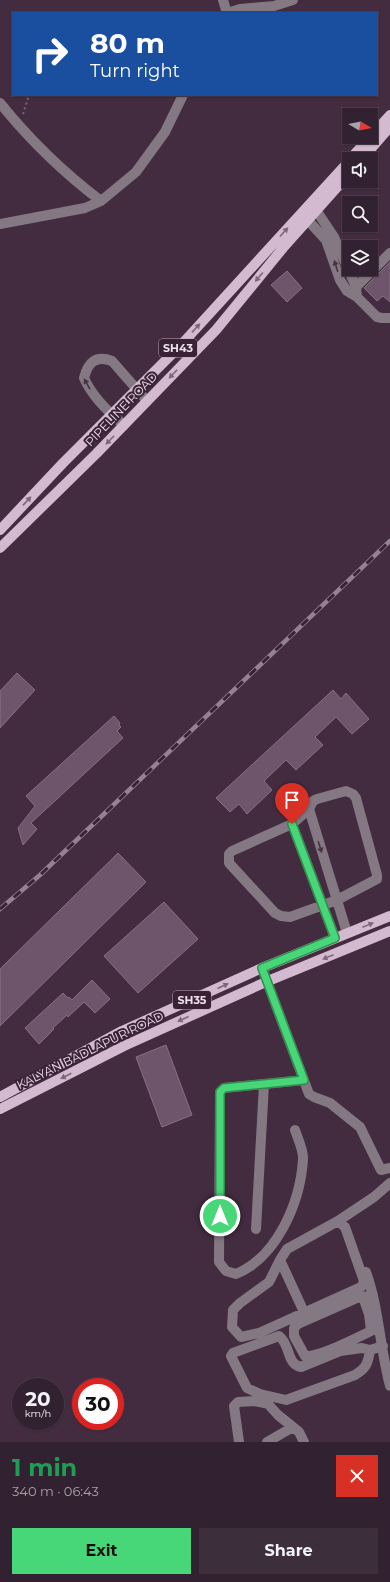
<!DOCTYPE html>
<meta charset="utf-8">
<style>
:root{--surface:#322130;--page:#3d2e3c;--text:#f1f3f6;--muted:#a8a3ab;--line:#4d3e4c;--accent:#48d778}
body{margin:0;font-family:Montserrat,sans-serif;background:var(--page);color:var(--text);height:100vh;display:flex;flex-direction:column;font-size:15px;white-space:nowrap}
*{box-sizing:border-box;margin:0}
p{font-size:13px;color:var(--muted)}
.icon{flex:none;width:22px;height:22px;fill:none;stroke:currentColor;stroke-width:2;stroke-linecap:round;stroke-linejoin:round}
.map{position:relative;height:1442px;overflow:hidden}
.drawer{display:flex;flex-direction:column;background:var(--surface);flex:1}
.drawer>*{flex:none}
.guide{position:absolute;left:12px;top:12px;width:366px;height:84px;border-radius:0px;box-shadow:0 1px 3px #0004,0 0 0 1px var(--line);background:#1a4fa0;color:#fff;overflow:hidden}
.needle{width:26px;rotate:100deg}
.tools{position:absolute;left:342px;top:108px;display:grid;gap:8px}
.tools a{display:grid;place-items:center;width:36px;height:36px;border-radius:0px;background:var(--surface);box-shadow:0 1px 3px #0004,0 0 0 1px var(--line);font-size:20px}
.speed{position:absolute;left:12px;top:1378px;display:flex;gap:8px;font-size:20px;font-weight:700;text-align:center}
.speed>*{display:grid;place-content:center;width:52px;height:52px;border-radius:50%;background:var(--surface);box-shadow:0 1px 3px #0004,0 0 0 1px var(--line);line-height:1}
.speed small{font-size:10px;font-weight:400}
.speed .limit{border:6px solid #d22;background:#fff;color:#111}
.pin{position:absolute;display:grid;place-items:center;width:34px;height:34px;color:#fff;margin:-41px -17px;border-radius:50% 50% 50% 0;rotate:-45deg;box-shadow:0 0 4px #0007}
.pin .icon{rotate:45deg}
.me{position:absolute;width:44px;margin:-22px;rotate:0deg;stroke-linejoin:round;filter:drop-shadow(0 0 3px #0008)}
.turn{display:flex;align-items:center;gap:14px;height:84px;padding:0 12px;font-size:18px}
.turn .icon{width:52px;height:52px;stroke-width:2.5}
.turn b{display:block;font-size:28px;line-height:34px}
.round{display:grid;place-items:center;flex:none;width:42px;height:42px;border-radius:0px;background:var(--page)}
.overview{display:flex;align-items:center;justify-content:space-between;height:68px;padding:0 12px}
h1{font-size:24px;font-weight:700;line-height:30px;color:#1e9e55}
.action{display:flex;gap:8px;margin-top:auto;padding:8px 12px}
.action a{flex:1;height:46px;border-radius:0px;background:var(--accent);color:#111;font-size:16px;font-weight:700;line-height:46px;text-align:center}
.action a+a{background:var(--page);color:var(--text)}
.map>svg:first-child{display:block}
</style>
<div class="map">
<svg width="390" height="1442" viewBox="0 0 390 1442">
<rect width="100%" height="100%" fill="#432c40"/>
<!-- building -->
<path fill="#6e556b" stroke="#896e85" d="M390,262V302L383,296L377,301L364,288Z
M287,271L302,288L287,302L271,285Z
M17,673L35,690L0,728V691Z
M333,690L341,699L346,693L369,719L352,734L336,717L315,737L323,745L296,770L286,760L264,781L272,790L247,814L239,804L230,812L216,798Z
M114,716L120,723L119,725L121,727L117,731L123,738L31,823L37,829L23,845L18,828L35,806L26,796Z
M118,853L146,882L0,1026V969Z
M164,902L198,939L138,993L104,956Z
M92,980L110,999L95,1013L84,1002L68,1017L67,1015L53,1028L54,1029L39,1044L25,1028L63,993L68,998L69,997L72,1000Z
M166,1045L192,1115L162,1127L136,1057Z"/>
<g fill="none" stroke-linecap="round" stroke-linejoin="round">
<!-- path -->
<path stroke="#796576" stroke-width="2" stroke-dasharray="2 3" stroke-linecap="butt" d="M23,114L29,95"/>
<!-- minor -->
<path stroke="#847882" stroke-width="10" d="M223,0L227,13
M227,13L240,9L274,6L293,0
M0,103C29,139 64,173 101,201
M303,215L326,240L340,280L347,291L357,297L356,287L334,237L312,204
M0,224L85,208L101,201L136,172L165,132L183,95
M356,287L390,253
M357,297L377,317L382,318H390
M124,425C108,412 92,396 84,378C88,362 96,355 112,361L147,401
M346,791L353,794L356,798L377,875V879L337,900L290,917L281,916L275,913L229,863V854L232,851L292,824L309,809L313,801L317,799Z
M309,809L347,933
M292,824L335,938
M262,968L309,1094L314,1097L330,1103L360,1127L381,1170L390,1168
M295,1130C298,1139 304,1151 303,1160C300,1203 277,1257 236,1274L226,1271L219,1262L220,1092L224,1088L304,1080
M338,1221L345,1227L363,1278L364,1283L361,1287L259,1333L241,1337L232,1327L233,1310L240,1303L269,1282L280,1260L287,1249L338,1221L374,1197L390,1183
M256,1229L264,1084
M280,1260L304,1312
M366,1272C379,1308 380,1349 390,1386
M363,1297L369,1314L371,1331C356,1338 319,1358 305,1356L294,1336V1328L298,1324L357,1298L373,1295
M370,1350C368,1364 366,1368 355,1375L286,1400L260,1394L247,1388L231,1356L233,1353L279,1336C291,1345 286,1364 301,1367L340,1351L362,1348L370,1350L383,1346
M239,1442L234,1406L238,1402L255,1401L268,1404L278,1415L299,1432L304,1442
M267,1442L293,1427"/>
<!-- major -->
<path stroke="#d3bad0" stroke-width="10" d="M371,136L390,115
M350,159L370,137
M362,159L390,127
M0,530L63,463L181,345L349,161
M0,548L96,454L216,330L283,248L349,174
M0,1097L122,1031L262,968L390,916
M0,1109L124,1046L268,981L390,931"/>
<!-- rail casing -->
<g stroke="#948192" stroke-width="4.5">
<path id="rail" d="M0,909L40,875L390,541"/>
</g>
<!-- rail -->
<use href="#rail" stroke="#392236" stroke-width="3" stroke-dasharray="9" stroke-linecap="butt"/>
</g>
<!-- one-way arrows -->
<defs><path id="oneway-solid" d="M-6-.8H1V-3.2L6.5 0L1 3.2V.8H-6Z"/></defs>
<g fill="#7e667b">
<use href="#oneway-solid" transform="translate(284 232) rotate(-48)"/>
<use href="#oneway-solid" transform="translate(259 277) rotate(130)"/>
<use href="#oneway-solid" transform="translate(196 328) rotate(-47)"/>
<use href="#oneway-solid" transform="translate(173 374) rotate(134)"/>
<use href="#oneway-solid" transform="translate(110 440) rotate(134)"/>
<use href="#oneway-solid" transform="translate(27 501) rotate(-47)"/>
<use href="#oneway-solid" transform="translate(368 925) rotate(-22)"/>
<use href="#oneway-solid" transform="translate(328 957) rotate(158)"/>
<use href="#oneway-solid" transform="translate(223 986) rotate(-24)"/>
<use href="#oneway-solid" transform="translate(183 1019) rotate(156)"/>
<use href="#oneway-solid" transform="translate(66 1076) rotate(153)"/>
</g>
<g fill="#483345">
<use href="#oneway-solid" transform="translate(336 266) rotate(-107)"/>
<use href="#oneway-solid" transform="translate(87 384) rotate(-120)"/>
<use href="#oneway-solid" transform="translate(320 847) rotate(73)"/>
</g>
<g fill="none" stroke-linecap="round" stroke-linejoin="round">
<!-- route casing -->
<g stroke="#2f8c4e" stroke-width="10">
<path id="route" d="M220,1216V1092L224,1088L304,1080L262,968L335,938L292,824"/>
</g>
<!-- route -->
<use href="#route" stroke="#48d778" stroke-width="7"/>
</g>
<g text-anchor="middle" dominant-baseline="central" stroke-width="4" stroke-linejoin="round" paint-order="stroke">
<!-- shield labels -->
<g fill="#392236" stroke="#b8a7b6" stroke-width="1">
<rect x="159" y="339" width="38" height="18" rx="3"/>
<rect x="173" y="991" width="38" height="18" rx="3"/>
</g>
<g font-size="11" font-weight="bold" fill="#efe0ed">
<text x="178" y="348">SH43</text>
<text x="192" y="1000">SH35</text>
</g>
<!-- street labels -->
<g font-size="12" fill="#efe0ed" stroke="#392236">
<text transform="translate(121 409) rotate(-46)">PIPELINE ROAD</text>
<text transform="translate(90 1050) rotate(-26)">KALYAN BADLAPUR ROAD</text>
</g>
</g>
</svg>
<div class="tools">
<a><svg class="needle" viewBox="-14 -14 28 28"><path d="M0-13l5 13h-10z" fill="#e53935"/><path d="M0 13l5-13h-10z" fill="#a8a3ab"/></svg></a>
<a><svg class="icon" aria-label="sound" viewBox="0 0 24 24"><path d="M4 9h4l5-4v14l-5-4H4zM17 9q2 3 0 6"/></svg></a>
<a><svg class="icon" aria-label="search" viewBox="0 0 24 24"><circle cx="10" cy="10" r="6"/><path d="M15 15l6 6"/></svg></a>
<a><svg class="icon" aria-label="layers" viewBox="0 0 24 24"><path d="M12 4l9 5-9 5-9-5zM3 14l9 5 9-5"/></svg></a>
</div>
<div class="speed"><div>20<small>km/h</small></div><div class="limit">30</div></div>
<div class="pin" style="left:292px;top:824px;background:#d93025"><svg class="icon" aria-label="arrive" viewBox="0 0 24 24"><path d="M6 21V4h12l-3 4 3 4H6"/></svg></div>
<svg class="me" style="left:220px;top:1216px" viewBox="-20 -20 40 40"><circle r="17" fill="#48d778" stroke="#fff" stroke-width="3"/><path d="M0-11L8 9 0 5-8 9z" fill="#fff"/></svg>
<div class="guide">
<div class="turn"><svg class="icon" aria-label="right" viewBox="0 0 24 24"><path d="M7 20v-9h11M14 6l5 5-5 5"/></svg><div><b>80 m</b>Turn right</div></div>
</div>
</div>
<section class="drawer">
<div class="overview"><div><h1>1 min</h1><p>340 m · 06:43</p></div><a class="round" style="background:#d93025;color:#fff"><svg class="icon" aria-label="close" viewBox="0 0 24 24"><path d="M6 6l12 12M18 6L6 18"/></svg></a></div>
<div class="action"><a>Exit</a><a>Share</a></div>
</section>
